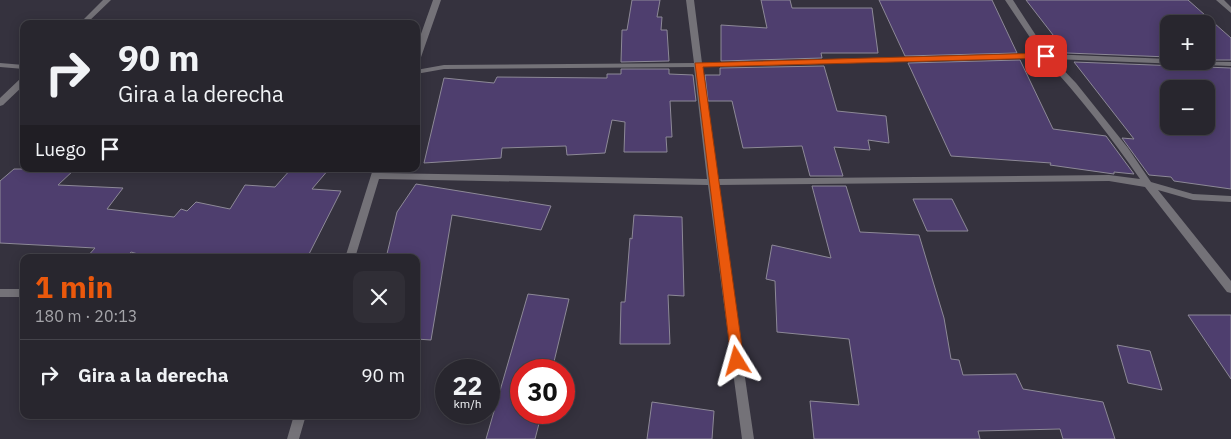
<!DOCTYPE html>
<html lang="es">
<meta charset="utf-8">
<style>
:root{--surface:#28262e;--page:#302e36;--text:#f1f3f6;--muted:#a5a5aa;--line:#44434a;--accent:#ea580c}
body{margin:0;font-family:"IBM Plex Sans",sans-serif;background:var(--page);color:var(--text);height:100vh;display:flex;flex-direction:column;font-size:19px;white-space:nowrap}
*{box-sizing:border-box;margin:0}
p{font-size:16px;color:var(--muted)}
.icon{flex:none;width:28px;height:28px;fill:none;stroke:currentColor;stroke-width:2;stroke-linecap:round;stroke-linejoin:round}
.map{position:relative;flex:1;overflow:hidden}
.drawer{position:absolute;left:20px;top:254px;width:400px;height:165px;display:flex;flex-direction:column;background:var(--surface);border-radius:10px;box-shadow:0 2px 12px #0003,0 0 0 1px var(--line)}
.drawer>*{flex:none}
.hud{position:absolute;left:20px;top:20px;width:400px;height:152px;border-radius:10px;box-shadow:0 2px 12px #0003,0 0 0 1px var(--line);background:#28262e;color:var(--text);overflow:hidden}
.buttons{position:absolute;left:1160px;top:15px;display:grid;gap:10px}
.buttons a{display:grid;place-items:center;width:55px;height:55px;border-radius:10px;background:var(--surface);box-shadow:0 2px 12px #0003,0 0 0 1px var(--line);font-size:25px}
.speed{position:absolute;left:435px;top:359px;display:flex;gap:10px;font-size:25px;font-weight:700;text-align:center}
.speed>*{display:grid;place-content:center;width:65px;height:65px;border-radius:50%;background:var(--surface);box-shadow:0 2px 12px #0003,0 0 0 1px var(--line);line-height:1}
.speed small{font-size:12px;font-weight:400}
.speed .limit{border:8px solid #d22;background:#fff;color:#111}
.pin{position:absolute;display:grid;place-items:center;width:42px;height:42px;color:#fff;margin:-21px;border-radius:10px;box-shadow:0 2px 8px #0006}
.me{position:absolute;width:55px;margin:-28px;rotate:352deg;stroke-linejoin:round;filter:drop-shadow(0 0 4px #0008)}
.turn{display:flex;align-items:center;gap:18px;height:105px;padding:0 15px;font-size:22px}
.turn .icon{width:65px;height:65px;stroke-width:2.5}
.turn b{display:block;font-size:35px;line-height:42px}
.then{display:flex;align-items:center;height:48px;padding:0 15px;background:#0003;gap:10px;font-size:19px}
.round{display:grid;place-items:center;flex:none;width:52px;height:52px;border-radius:10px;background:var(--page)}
.head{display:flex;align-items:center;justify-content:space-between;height:85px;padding:0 15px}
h1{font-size:30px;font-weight:800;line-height:38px;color:var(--accent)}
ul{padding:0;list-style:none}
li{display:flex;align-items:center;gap:15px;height:70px;padding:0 15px;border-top:1px solid var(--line)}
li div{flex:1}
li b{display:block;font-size:19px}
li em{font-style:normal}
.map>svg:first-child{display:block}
</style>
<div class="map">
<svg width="1231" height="439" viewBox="0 0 1231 439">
<rect width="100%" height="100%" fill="#35323e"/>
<!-- building -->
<path fill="#4e3e6e" stroke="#8d8997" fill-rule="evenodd" d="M632,0H660L657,17H662L661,30H667L669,61L621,62L622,30H627Z
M761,0H790L792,8H872L878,53H821L822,58L721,61V25L767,28Z
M879,0H992L1017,53L905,56Z
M1026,0H1188L1231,38V60H1206V24H1169V57L1067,53Z
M1020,60L1053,129L1106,136L1134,174L1114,172V174L1050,165L1051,163L951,156L908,63Z
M1074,62L1231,68V189L1174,181L1171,177L1149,175L1122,138L1134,139ZM1169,89H1206V126H1169Z
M824,66L837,111L886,116L889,143L868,140L870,150L834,147L843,176H810L802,146L743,148L732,101H708L705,75H720V68Z
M621,69H669V74L693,75L696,101H670L672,137H666L667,152H624L625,122L612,120L605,153L567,155L566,146L502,148L501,158L424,163L444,78L494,83L497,77L607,78V74H621Z
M14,169H75L58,185L123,188L107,209L174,217L181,209L187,211L196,202L230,209L245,185L275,187L291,169H329L312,189L341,191L307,258H152L131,252L126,258H86L95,248L0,243V181Z
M416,184L551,206L541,230L452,215L431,340L416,339V258H386L397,212Z
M812,186H846L860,232L919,235L944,318L951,359L959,360L963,375L1016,374L1023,389L1103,402L1115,439H1063L1060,429L978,431L980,439H814L810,401L859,405L849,339L777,332L775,281L766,279L772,245L831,258Z
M913,199H952L968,231H927Z
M634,215L682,217L684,296L668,295L670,344H620L621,302H625L630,238L632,239Z
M528,294L569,299L552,370H521V412H542L535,439H486Z
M1188,315H1231V379Z
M1117,345L1150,351L1162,390L1128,383Z
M652,402L714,411L712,439H647Z"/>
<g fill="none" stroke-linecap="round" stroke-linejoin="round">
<!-- street -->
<path fill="#747278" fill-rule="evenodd" d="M103,0H111L86,24H79Z
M433,0H441L420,60L416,62V48Z
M686,0H694L702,63L1041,54L1005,0H1013L1048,54L1169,59V61L1231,62V66L1053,59L1076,83L1128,148L1151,182L1193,194L1231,196V202L1193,200L1158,190L1231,281V293L1227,292L1145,187L1109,181L717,185L754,439H742L708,185L379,179L355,258H345L373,169H383L381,173L707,179L694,67L444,69L416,74V70L444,65L694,63ZM1044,58C1079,96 1111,137 1140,179L1109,175L717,179L702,67Z
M1216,0H1224L1231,7V13Z
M0,63L24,65V69L0,67Z
M21,78H24V85L3,105L0,106V98Z
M0,289H24V297H0Z
M294,415H306L299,439H287Z"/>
</g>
<!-- route -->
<path fill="#ea580c" stroke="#983908" d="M1046,53L1049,54V58L703,67L744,361L742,366H732L695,63Z"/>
</svg>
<div class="buttons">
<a>+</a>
<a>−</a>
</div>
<div class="speed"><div>22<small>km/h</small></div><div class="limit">30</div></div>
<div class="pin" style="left:1046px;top:56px;background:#d93025"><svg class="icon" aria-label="arrive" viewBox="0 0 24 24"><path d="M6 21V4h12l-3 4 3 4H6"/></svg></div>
<svg class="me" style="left:737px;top:361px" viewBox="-20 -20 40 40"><path d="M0-17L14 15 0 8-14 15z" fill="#ea580c" stroke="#fff" stroke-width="4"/></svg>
<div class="hud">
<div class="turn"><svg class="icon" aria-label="right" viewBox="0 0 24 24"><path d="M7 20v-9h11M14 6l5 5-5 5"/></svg><div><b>90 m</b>Gira a la derecha</div></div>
<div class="then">Luego<svg class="icon" aria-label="arrive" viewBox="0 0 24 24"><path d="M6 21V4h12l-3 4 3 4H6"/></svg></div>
</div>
<section class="drawer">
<div class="head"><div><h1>1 min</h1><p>180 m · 20:13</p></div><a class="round"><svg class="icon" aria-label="close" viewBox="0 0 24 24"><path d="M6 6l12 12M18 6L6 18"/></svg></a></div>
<ul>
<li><svg class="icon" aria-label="right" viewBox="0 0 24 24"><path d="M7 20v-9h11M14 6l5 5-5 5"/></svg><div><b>Gira a la derecha</b></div><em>90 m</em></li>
</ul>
</section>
</div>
